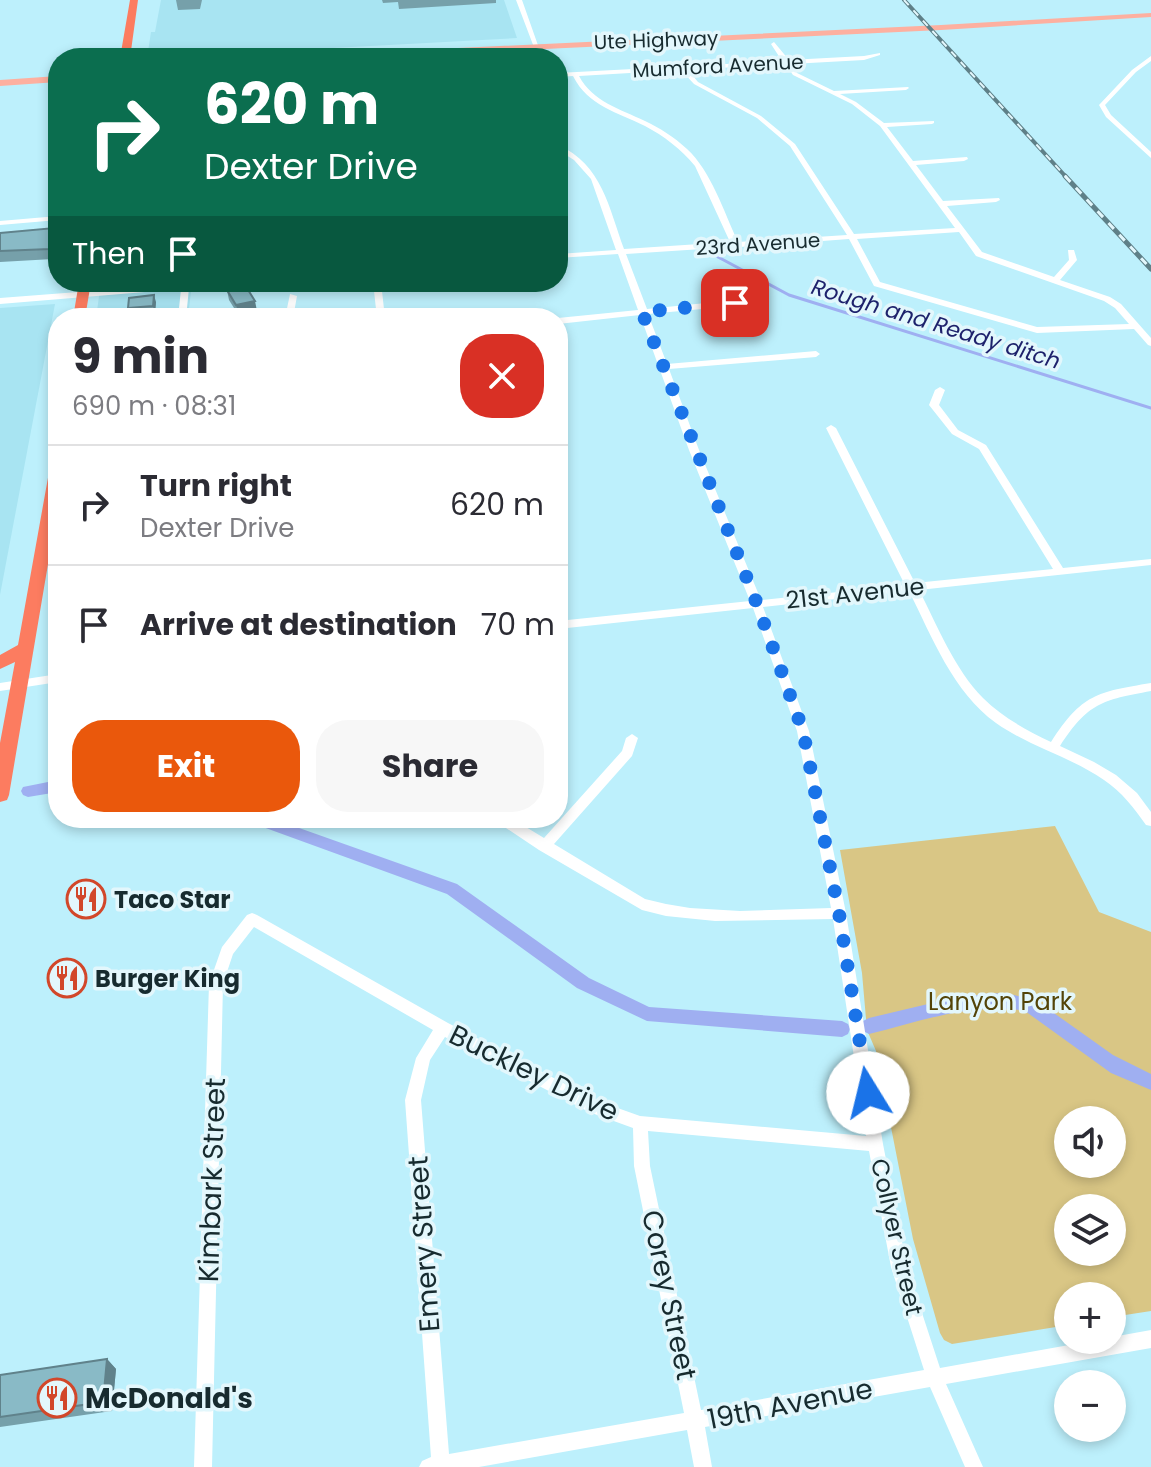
<!DOCTYPE html>
<meta charset="utf-8">
<style>
:root{--surface:#fff;--page:#f7f7f7;--text:#2b2b33;--muted:#7c7c81;--line:#e1e1e2;--accent:#ea580c}
body{margin:0;font-family:Poppins,sans-serif;background:var(--page);color:var(--text);height:100vh;display:flex;flex-direction:column;font-size:30px;white-space:nowrap}
*{box-sizing:border-box;margin:0}
p{font-size:26px;color:var(--muted)}
.icon{flex:none;width:44px;height:44px;fill:none;stroke:currentColor;stroke-width:2;stroke-linecap:round;stroke-linejoin:round}
.map{position:relative;flex:1;overflow:hidden}
.drawer{position:absolute;left:48px;top:308px;width:520px;height:520px;display:flex;flex-direction:column;background:var(--surface);border-radius:32px;box-shadow:0 4px 12px #0003}
.drawer>*{flex:none}
.hud{position:absolute;left:48px;top:48px;width:520px;height:244px;border-radius:32px;box-shadow:0 4px 12px #0003;background:#0b6e4f;color:#fff;overflow:hidden}
.buttons{position:absolute;left:1054px;top:1106px;display:grid;gap:16px}
.buttons a{display:grid;place-items:center;width:72px;height:72px;border-radius:50%;background:var(--surface);box-shadow:0 4px 12px #0003;font-size:40px}
.pin{position:absolute;display:grid;place-items:center;width:68px;height:68px;color:#fff;margin:-34px;border-radius:16px;box-shadow:0 4px 12px #0006}
.me{position:absolute;width:88px;margin:-44px;rotate:351deg;stroke-linejoin:round;filter:drop-shadow(0 0 6px #0008)}
.turn{display:flex;align-items:center;gap:28px;height:168px;padding:0 24px;font-size:36px}
.turn .icon{width:104px;height:104px;stroke-width:2.5}
.turn b{display:block;font-size:56px;line-height:68px}
.then{display:flex;align-items:center;height:76px;padding:0 24px;background:#0003;gap:16px;font-size:30px}
.round{display:grid;place-items:center;flex:none;width:84px;height:84px;border-radius:32px;background:var(--page)}
.overview{display:flex;align-items:center;justify-content:space-between;height:136px;padding:0 24px}
h1{font-size:48px;font-weight:700;line-height:60px}
.cta{display:flex;gap:16px;margin-top:auto;padding:16px 24px}
.cta a{flex:1;height:92px;border-radius:32px;background:var(--accent);color:#fff;font-size:32px;font-weight:700;line-height:92px;text-align:center}
.cta a+a{background:var(--page);color:var(--text)}
ul{padding:0;list-style:none}
li{display:flex;align-items:center;gap:24px;height:120px;padding:0 24px;border-top:2px solid var(--line)}
li div{flex:1}
li b{display:block;font-size:30px}
li em{font-style:normal}
.map>svg:first-child{display:block}
</style>
<div class="map">
<svg width="1151" height="1467" viewBox="0 0 1151 1467">
<rect width="100%" height="100%" fill="#bdf0fc"/>
<!-- built -->
<path fill="#a8e4f2" d="M161,0H504L517,38L147,58L151,32H155Z
M101,282H192L188,318H96Z
M55,304L0,595V308Z"/>
<!-- green -->
<path fill="#d9c685" fill-rule="evenodd" d="M1055,826L1099,912L1151,932V1311L1112,1317V1296H1068V1325L952,1344L944,1340L940,1333L913,1239L876,1051L867,1030L862,973L840,850ZM1068,1120H1112V1164H1068ZM1068,1208H1112V1252H1068Z"/>
<g fill="none" stroke-linecap="round" stroke-linejoin="round">
<!-- stream -->
<path stroke="#9faff1" stroke-width="3" d="M718,257L789,295L1151,408"/>
<!-- canal -->
<path fill="#9faff1" fill-rule="evenodd" d="M58,780V792L28,797L23,795L21,791L23,787Z
M247,818H271L457,884L589,978L649,1007L842,1021L848,1024L850,1029L848,1034L842,1037L647,1021L577,988L447,894L249,822Z
M991,993L1010,994L1037,1001L1113,1055L1151,1074V1090L1111,1073L1025,1011C973,1001 919,1022 869,1034L863,1031L861,1026L863,1021L869,1018L949,999Z"/>
<!-- minor -->
<path fill="#fff" fill-rule="evenodd" d="M516,0H522L540,51L535,50Z
M774,42L789,60L864,56L880,53V55L864,60L791,64L797,73L834,91L908,87L909,88L906,90L840,94L856,102L884,123L934,121V123L932,124L887,127L913,161L967,157L968,159L964,161L916,165L943,201L999,198L1000,200L996,202L947,206L982,252L1054,277L1069,260L1068,250H1074L1077,260L1060,280L1110,297L1121,304L1151,338V346L1148,345L1134,329L1037,333L874,286L849,239L740,247L736,248L733,247L626,254L647,309L735,300L739,303L735,306L648,314L667,364L816,351L820,354L816,357L669,369L699,450L761,600L905,585L826,428L831,425L836,428L915,583L1053,569L979,449L952,434L929,405L935,390L940,387L945,390L939,405L958,430L986,445L1063,568L1151,559V565L919,590C937,625 955,670 983,698C1002,717 1026,730 1051,742C1082,694 1097,692 1151,683V691C1102,700 1088,703 1060,746L1094,762L1116,775L1137,793L1151,812V826L1146,825C1134,808 1122,792 1104,780C1071,757 1030,747 996,723C953,692 932,637 909,591L763,607L809,731L846,913L883,1144L907,1267L940,1368L1097,1340H1112V1337L1151,1330V1348L946,1384L983,1467H965L930,1387L705,1427L712,1467H694L687,1430L479,1467H419L422,1461L431,1457L405,1100L416,1058L433,1030L254,927L233,954L223,984L212,1467H194L209,984L222,947L247,915L252,913L257,915L448,1023L598,1101L640,1116L866,1136L833,919L715,921L666,916L642,910L539,850L497,822L495,818H511L544,838L622,751L626,738L632,734L638,738L632,756L554,844L645,899L666,904L690,908L740,911L831,908L797,731L753,608L558,629V621L750,601L689,450L640,315L558,324V318L638,310L618,254L558,258V254L616,250L591,179L574,160L558,150V145C602,164 609,208 624,249L730,242L695,166C681,149 664,136 645,126C617,112 588,106 573,76L558,77V73L782,61L771,44ZM785,64L793,75L852,104L880,126L955,228L854,234L795,144L761,116L698,82L688,70ZM681,70L694,84L757,118L790,146L847,235L738,242C724,212 711,171 687,149C674,137 660,128 645,121C620,109 593,102 579,76ZM959,232L976,256L1104,301L1115,308L1129,324L1037,327L880,282L857,239ZM445,1037L589,1112L633,1128L634,1166L684,1413L449,1454L421,1100L430,1060ZM648,1131L869,1151L891,1267L924,1370L701,1410L650,1166Z
M1151,56V61L1136,72L1105,105L1111,115L1151,152V158L1106,117L1099,105L1132,70Z
M58,216V220L0,225V221Z
M208,282H243L239,284L189,288L186,318H178L181,289L0,304V298Z
M373,282H381L385,318H377Z
M290,294L297,296L293,318H285Z
M58,674V682L0,691V683Z"/>
<!-- major -->
<path fill="#fdb0a0" fill-rule="evenodd" d="M1151,13V17L941,30L359,58H308L312,55L941,25Z
M58,76V82L0,86V80Z"/>
<!-- highway -->
<path fill="#fc7c60" fill-rule="evenodd" d="M130,0H138L130,58H120Z
M79,282H91L85,318H73Z
M58,457V505L9,795L7,800L0,802V743L15,662L0,669V655L18,645L51,461Z"/>
<!-- rail-far1 casing -->
<g stroke="#5f8088" stroke-width="4">
<path id="rail-far1" d="M904,0L1067,178"/>
</g>
<!-- rail casing -->
<g stroke="#5f8088" stroke-width="5">
<path id="rail" d="M1065,176L1151,269"/>
</g>
<!-- rail-far1 -->
<use href="#rail-far1" stroke="#e3f7fc" stroke-width="2" stroke-dasharray="7" stroke-linecap="butt"/>
<!-- rail -->
<use href="#rail" stroke="#e3f7fc" stroke-width="3" stroke-dasharray="8" stroke-linecap="butt"/>
</g>
<!-- wall -->
<path fill="#76a0aa" d="M176,0H202L200,9L178,10Z
M382,0H496V3L399,9L398,2L383,3Z
M54,228L57,239L53,259L0,262V233Z
M227,290L257,311L239,316L229,300Z
M156,302L155,313L130,315L128,308Z
M107,1359L116,1369L112,1411L0,1427V1375Z"/>
<!-- shaded-wall -->
<path fill="#60828b" d="M54,228L57,239L53,259L50,249Z
M154,295L156,302L155,313L153,306Z
M255,301L257,311L239,316L236,305Z
M107,1359L116,1369L112,1411L103,1402Z"/>
<!-- building -->
<path fill="#89bac6" stroke="#60828b" stroke-width="2" d="M54,228L50,249L0,251V233Z
M245,285L255,301L236,305L227,290Z
M154,295L153,306L128,308L129,298Z
M107,1359L103,1402L0,1417V1375Z"/>
<g fill="none" stroke-linecap="round" stroke-linejoin="round">
<!-- route -->
<path stroke="#1a73e8" stroke-width="14" stroke-dasharray="0 25.2" d="M735,303L642,312L757,604L803,731L839,913L868,1093"/>
</g>
<!-- icons -->
<defs>
<g id="restaurant-ring" transform="scale(2)"><circle r="9.5" fill="#e3f7fc" stroke="#d2472a" stroke-width="1.5"/><path d="M-5-6h1v4h1v-4h1v4h1v-4h1v5L-1.5 .5V6h-2V.5L-5-1ZM5-6V6H3V1.5H1.5Q1.5-4 5-6Z" fill="#d2472a"/></g>
</defs>
<g fill-rule="evenodd">
<use href="#restaurant-ring" x="86" y="899"/>
<use href="#restaurant-ring" x="67" y="978"/>
<use href="#restaurant-ring" x="57" y="1398"/>
</g>
<g text-anchor="middle" dominant-baseline="central" stroke-width="7" stroke-linejoin="round" paint-order="stroke">
<!-- far-street labels -->
<g font-size="20" fill="#172b2f" stroke="#e3f7fc">
<text transform="translate(656 40) rotate(-2)">Ute Highway</text>
<text transform="translate(718 66) rotate(-3)">Mumford Avenue</text>
<text transform="translate(758 244) rotate(-4)">23rd Avenue</text>
</g>
<!-- far-water labels -->
<g font-size="22" font-style="italic" fill="#1e226c" stroke="#e3f7fc">
<text transform="translate(936 324) rotate(17)">Rough and Ready ditch</text>
</g>
<!-- street labels -->
<g font-size="24" fill="#172b2f" stroke="#e3f7fc">
<text transform="translate(855 593) rotate(-6)">21st Avenue</text>
<text transform="translate(897 1237) rotate(77)">Collyer Street</text>
</g>
<!-- poi labels -->
<g font-size="24" font-weight="bold" fill="#172b2f" stroke="#e3f7fc" text-anchor="start">
<text x="114" y="899">Taco Star</text>
<text x="95" y="978">Burger King</text>
</g>
<!-- park labels -->
<g font-size="24" fill="#534408" stroke="#e3f7fc">
<text x="1000" y="1001">Lanyon Park</text>
</g>
<!-- near-street labels -->
<g font-size="28" fill="#172b2f" stroke="#e3f7fc">
<text transform="translate(534 1073) rotate(26)">Buckley Drive</text>
<text transform="translate(212 1180) rotate(-88)">Kimbark Street</text>
<text transform="translate(424 1244) rotate(-94)">Emery Street</text>
<text transform="translate(669 1295) rotate(78)">Corey Street</text>
<text transform="translate(790 1404) rotate(-11)">19th Avenue</text>
</g>
<!-- near-poi labels -->
<g font-size="28" font-weight="bold" fill="#172b2f" stroke="#e3f7fc" text-anchor="start">
<text x="85" y="1398">McDonald's</text>
</g>
</g>
</svg>
<div class="buttons">
<a><svg class="icon" aria-label="sound" viewBox="0 0 24 24"><path d="M4 9h4l5-4v14l-5-4H4zM17 9q2 3 0 6"/></svg></a>
<a><svg class="icon" aria-label="layers" viewBox="0 0 24 24"><path d="M12 4l9 5-9 5-9-5zM3 14l9 5 9-5"/></svg></a>
<a>+</a>
<a>−</a>
</div>
<div class="pin" style="left:735px;top:303px;background:#d93025"><svg class="icon" aria-label="arrive" viewBox="0 0 24 24"><path d="M6 21V4h12l-3 4 3 4H6"/></svg></div>
<svg class="me" style="left:868px;top:1093px" viewBox="-20 -20 40 40"><circle r="19" fill="#fff"/><path d="M0-13L10 11 0 6-10 11z" fill="#1a73e8"/></svg>
<div class="hud">
<div class="turn"><svg class="icon" aria-label="right" viewBox="0 0 24 24"><path d="M7 20v-9h11M14 6l5 5-5 5"/></svg><div><b>620 m</b>Dexter Drive</div></div>
<div class="then">Then<svg class="icon" aria-label="arrive" viewBox="0 0 24 24"><path d="M6 21V4h12l-3 4 3 4H6"/></svg></div>
</div>
<section class="drawer">
<div class="overview"><div><h1>9 min</h1><p>690 m · 08:31</p></div><a class="round" style="background:#d93025;color:#fff"><svg class="icon" aria-label="close" viewBox="0 0 24 24"><path d="M6 6l12 12M18 6L6 18"/></svg></a></div>
<ul>
<li><svg class="icon" aria-label="right" viewBox="0 0 24 24"><path d="M7 20v-9h11M14 6l5 5-5 5"/></svg><div><b>Turn right</b><p>Dexter Drive</p></div><em>620 m</em></li>
<li><svg class="icon" aria-label="arrive" viewBox="0 0 24 24"><path d="M6 21V4h12l-3 4 3 4H6"/></svg><div><b>Arrive at destination</b></div><em>70 m</em></li>
</ul>
<div class="cta"><a>Exit</a><a>Share</a></div>
</section>
</div>
